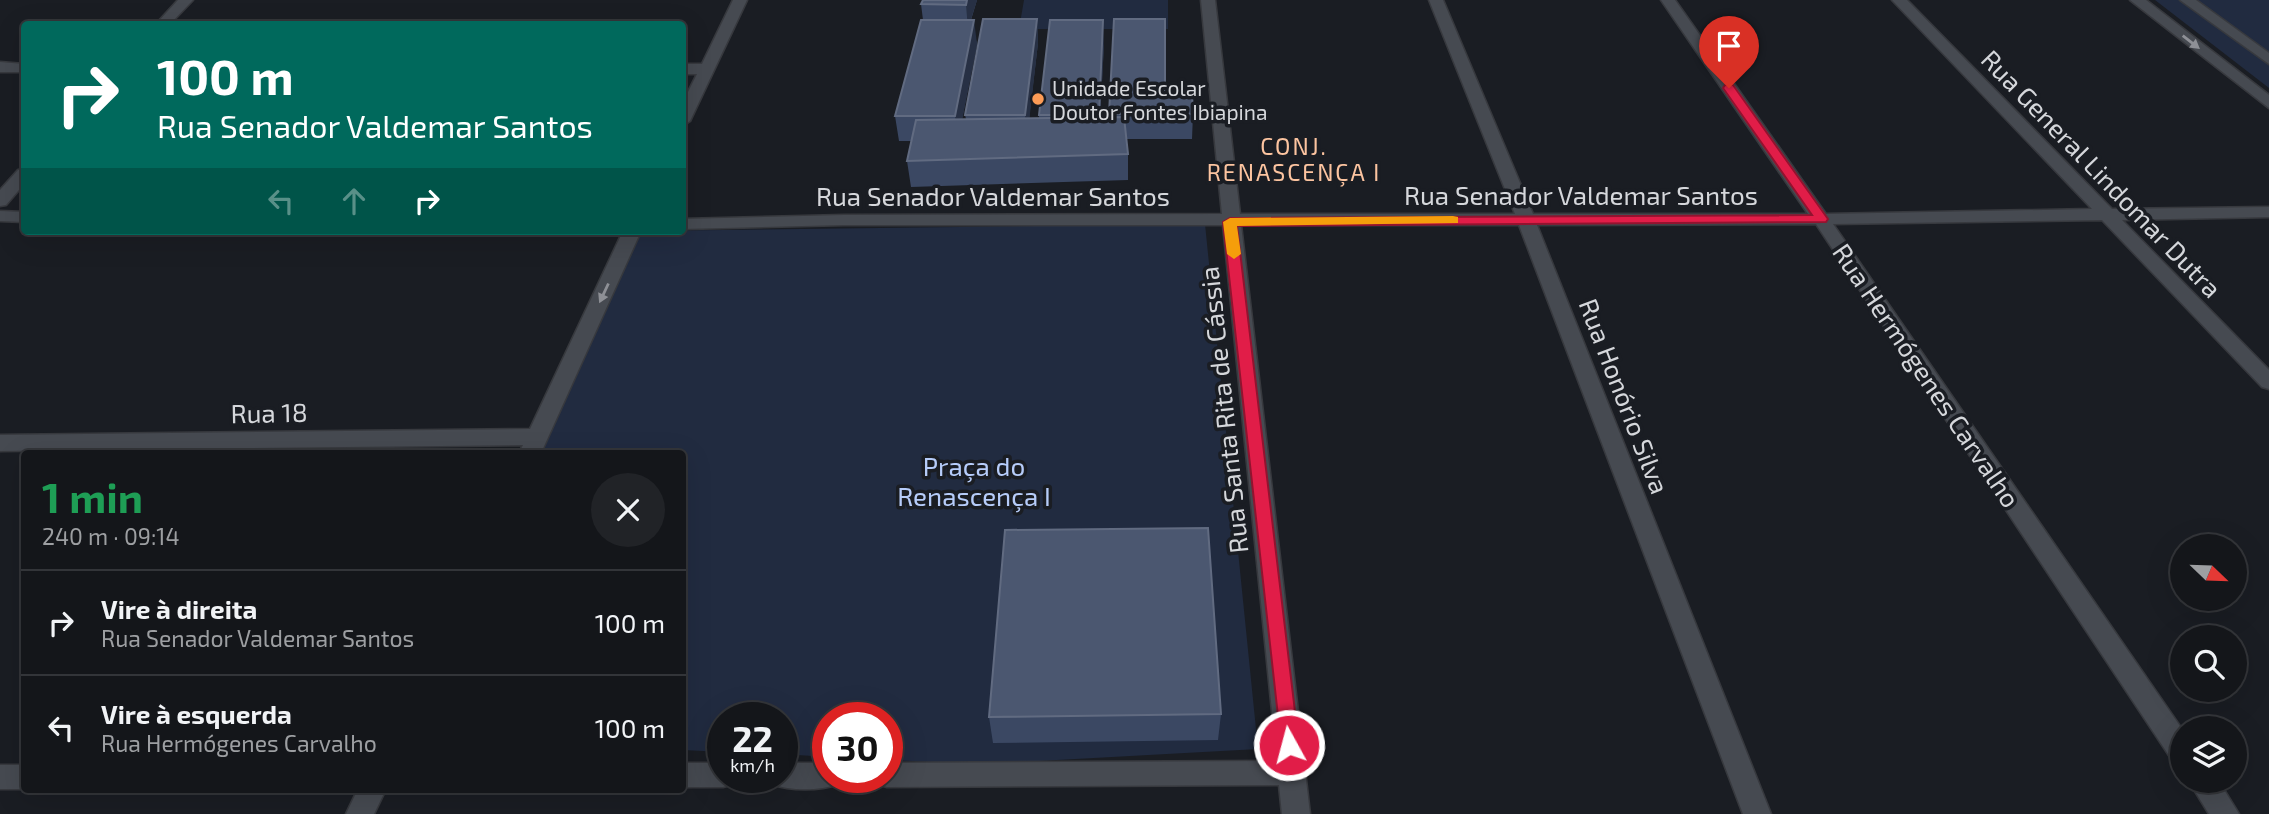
<!DOCTYPE html>
<html lang="pt">
<meta charset="utf-8">
<style>
:root{--surface:#14161a;--page:#212327;--text:#f1f3f6;--muted:#9d9fa2;--line:#333539}
body{margin:0;font-family:"Exo 2",sans-serif;background:var(--page);color:var(--text);height:100vh;display:flex;flex-direction:column;font-size:26px;white-space:nowrap}
*{box-sizing:border-box;margin:0}
p{font-size:23px;color:var(--muted)}
.icon{flex:none;width:38px;height:38px;fill:none;stroke:currentColor;stroke-width:2;stroke-linecap:round;stroke-linejoin:round}
.map{position:relative;flex:1;overflow:hidden}
.side{position:absolute;left:21px;top:450px;width:665px;height:343px;display:flex;flex-direction:column;background:var(--surface);border-radius:7px;box-shadow:0 7px 28px #0002,0 0 0 2px var(--line)}
.side>*{flex:none}
.banner{position:absolute;left:21px;top:21px;width:665px;height:214px;border-radius:7px;box-shadow:0 7px 28px #0002,0 0 0 2px var(--line);background:#00695c;color:#fff;overflow:hidden}
.needle{width:46px;rotate:113deg}
.controls{position:absolute;left:2170px;top:534px;display:grid;gap:14px}
.controls a{display:grid;place-items:center;width:77px;height:77px;border-radius:50%;background:var(--surface);box-shadow:0 7px 28px #0002,0 0 0 2px var(--line);font-size:35px}
.speed{position:absolute;left:707px;top:702px;display:flex;gap:14px;font-size:35px;font-weight:700;text-align:center}
.speed>*{display:grid;place-content:center;width:91px;height:91px;border-radius:50%;background:var(--surface);box-shadow:0 7px 28px #0002,0 0 0 2px var(--line);line-height:1}
.speed small{font-size:18px;font-weight:400}
.speed .limit{border:10px solid #d22;background:#fff;color:#111}
.pin{position:absolute;display:grid;place-items:center;width:60px;height:60px;color:#fff;margin:-72px -30px;border-radius:50% 50% 50% 0;rotate:-45deg;box-shadow:0 0 7px #0007}
.pin .icon{rotate:45deg}
.me{position:absolute;width:77px;margin:-38px;rotate:353deg;stroke-linejoin:round;filter:drop-shadow(0 0 5px #0008)}
.turn{display:flex;align-items:center;gap:24px;height:147px;padding:0 21px;font-size:32px}
.turn .icon{width:91px;height:91px;stroke-width:2.5}
.turn b{display:block;font-size:49px;line-height:60px}
.lanes{display:flex;align-items:center;height:66px;padding:0 21px;background:#0003;justify-content:center;gap:35px;direction:ltr}
.lanes .off{opacity:.35}
.round{display:grid;place-items:center;flex:none;width:74px;height:74px;border-radius:37px;background:var(--page)}
.summary{display:flex;align-items:center;justify-content:space-between;height:119px;padding:0 21px}
h1{font-size:42px;font-weight:700;line-height:52px;color:#1e9e55}
ul{padding:0;list-style:none}
li{display:flex;align-items:center;gap:21px;height:105px;padding:0 21px;border-top:2px solid var(--line)}
li div{flex:1}
li b{display:block;font-size:26px}
li em{font-style:normal}
.map>svg:first-child{display:block}
</style>
<div class="map">
<svg width="2269" height="814" viewBox="0 0 2269 814">
<rect width="100%" height="100%" fill="#1a1d23"/>
<!-- green -->
<path fill="#212b40" d="M1024,0H1168V29H1019Z
M2155,0H2269V88Z
M1205,224L1258,749L986,764L887,760V718H828V757L782,754V718H723V752L683,750L682,453H540L640,231Z"/>
<g fill="none" stroke-linecap="round" stroke-linejoin="round">
<!-- street casing -->
<g stroke="#37393e" stroke-width="3">
<path id="street" d="M178,0H193L170,24H156Z
M733,0H747L690,121L682,126V104L697,74H682V64H702Z
M1201,0H1215L1240,214H1515L1429,0H1443L1533,214H1808L1661,0H1675L1826,214L2092,209L1892,0H1907L2112,209L2269,207V217L2122,220L2269,370V389L2262,387L2102,220L1833,224L2182,729V763L2172,760L1816,224L1537,225L1771,814H1743L1519,225H1241L1310,814H1282L1279,785L887,787L877,784L874,777H887V763L1277,761L1223,225H844L682,229V219L844,215L1222,214Z
M2180,0H2196L2269,53V64Z
M0,62L24,64V72H0Z
M24,169V184L6,205L0,206V190L18,170Z
M0,211L24,212V222L0,221Z
M623,231H641L541,453H519L523,445L0,451V435L530,429Z
M682,763H723V777H736L733,784L723,787H682Z
M782,763H828V777H841L838,784C820,791 790,791 772,784L769,777H782Z
M0,765H24L25,789H0Z
M2188,780H2218L2239,814H2209Z
M358,789H386L374,814H346Z"/>
</g>
<!-- secondary casing -->
<g stroke="#37393e" stroke-width="3">
<path id="secondary" d="M2130,0H2146L2269,95V108Z"/>
</g>
<!-- street -->
<use href="#street" fill="#464a51" fill-rule="evenodd"/>
<!-- secondary -->
<use href="#secondary" fill="#464a51" fill-rule="evenodd"/>
</g>
<!-- wall -->
<path fill="#3b4863" d="M923,0H977L971,20L977,44L962,119H966L965,115L1037,19L1038,43L1029,119L1039,118V115L1104,44L1100,118L1109,117L1114,19L1165,93L1193,114L1192,139H1126L1128,154V180L911,187L907,161L911,141H899L895,116L923,20L921,4Z
M1221,714L1218,740L993,743L989,717Z"/>
<!-- shaded-wall -->
<path fill="#273044" d="M967,0H977L968,29L966,5Z
M1037,19L1038,43L1027,140L1025,115Z
M974,20L977,44L958,141L955,116Z
M1103,20L1104,44L1099,140V115Z"/>
<!-- building -->
<path fill="#4b5770" stroke="#616b81" stroke-width="2" d="M923,0H967L966,5L921,4Z
M983,19H1037L1025,115H965Z
M1114,19H1165V93H1192L1193,114H1109Z
M921,20H974L955,116H895Z
M1050,20H1103L1099,115H1039Z
M1124,117L1128,154L907,161L916,120Z
M1208,528L1221,714L989,717L1005,530Z"/>
<!-- one-way arrows -->
<defs><path id="oneway-solid" d="M-6-.8H1V-3.2L6.5 0L1 3.2V.8H-6Z" transform="scale(1.75)"/></defs>
<g fill="#8e9096">
<use href="#oneway-solid" transform="translate(2191 42) rotate(38)"/>
<use href="#oneway-solid" transform="translate(604 293) rotate(115)"/>
</g>
<!-- route -->
<path fill="#e11d48" stroke="#92132f" stroke-width="2" d="M1725,85H1733L1828,219L1826,222L1237,226L1299,745L1296,752L1289,754L1282,752L1223,222L1230,218L1812,215L1723,88Z"/>
<!-- slow -->
<path fill="#f59e0b" d="M1453,216L1458,217V223L1237,226L1241,254L1234,259L1227,254L1223,222L1230,218Z"/>
<!-- markers -->
<circle fill="#fd9c56" stroke="#1a1d23" stroke-width="2.5" cx="1038" cy="99" r="7"/>
<g text-anchor="middle" dominant-baseline="central" stroke-width="7" stroke-linejoin="round" paint-order="stroke">
<!-- far-poi labels -->
<g font-size="21" fill="#d5d7db" stroke="#1a1d23" text-anchor="start">
<text x="1052" y="87">Unidade Escolar<tspan x="1052" dy="24">Doutor Fontes Ibiapina</tspan></text>
</g>
<!-- far-neighbourhood labels -->
<g font-size="23" letter-spacing="2" fill="#fcc4a0" stroke="#1a1d23">
<text x="1294" y="146">CONJ.<tspan x="1294" dy="26">RENASCENÇA I</tspan></text>
</g>
<!-- street labels -->
<g font-size="26" fill="#d5d7db" stroke="#1a1d23">
<text transform="translate(2102 173) rotate(46)">Rua General Lindomar Dutra</text>
<text x="1581" y="194">Rua Senador Valdemar Santos</text>
<text x="993" y="195">Rua Senador Valdemar Santos</text>
<text transform="translate(1927 375) rotate(56)">Rua Hermógenes Carvalho</text>
<text transform="translate(1625 396) rotate(69)">Rua Honório Silva</text>
<text transform="translate(1223 410) rotate(-96)">Rua Santa Rita de Cássia</text>
<text transform="translate(269 412) rotate(-1)">Rua 18</text>
</g>
<!-- park labels -->
<g font-size="26" fill="#b6ccf9" stroke="#1a1d23">
<text x="974" y="465">Praça do<tspan x="974" dy="30">Renascença I</tspan></text>
</g>
</g>
</svg>
<div class="controls">
<a><svg class="needle" viewBox="-14 -14 28 28"><path d="M0-13l5 13h-10z" fill="#e53935"/><path d="M0 13l5-13h-10z" fill="#9d9fa2"/></svg></a>
<a><svg class="icon" aria-label="search" viewBox="0 0 24 24"><circle cx="10" cy="10" r="6"/><path d="M15 15l6 6"/></svg></a>
<a><svg class="icon" aria-label="layers" viewBox="0 0 24 24"><path d="M12 4l9 5-9 5-9-5zM3 14l9 5 9-5"/></svg></a>
</div>
<div class="speed"><div>22<small>km/h</small></div><div class="limit">30</div></div>
<div class="pin" style="left:1729px;top:88px;background:#d93025"><svg class="icon" aria-label="arrive" viewBox="0 0 24 24"><path d="M6 21V4h12l-3 4 3 4H6"/></svg></div>
<svg class="me" style="left:1289px;top:745px" viewBox="-20 -20 40 40"><circle r="17" fill="#e11d48" stroke="#fff" stroke-width="3"/><path d="M0-11L8 9 0 5-8 9z" fill="#fff"/></svg>
<div class="banner">
<div class="turn"><svg class="icon" aria-label="right" viewBox="0 0 24 24"><path d="M7 20v-9h11M14 6l5 5-5 5"/></svg><div><b>100 m</b>Rua Senador Valdemar Santos</div></div>
<div class="lanes"><svg class="icon off" aria-label="left" viewBox="0 0 24 24"><path d="M17 20v-9H6M10 6l-5 5 5 5"/></svg><svg class="icon off" aria-label="ahead" viewBox="0 0 24 24"><path d="M12 20V5M6 11l6-6 6 6"/></svg><svg class="icon" aria-label="right" viewBox="0 0 24 24"><path d="M7 20v-9h11M14 6l5 5-5 5"/></svg></div>
</div>
<section class="side">
<div class="summary"><div><h1>1 min</h1><p>240 m · 09:14</p></div><a class="round"><svg class="icon" aria-label="close" viewBox="0 0 24 24"><path d="M6 6l12 12M18 6L6 18"/></svg></a></div>
<ul>
<li><svg class="icon" aria-label="right" viewBox="0 0 24 24"><path d="M7 20v-9h11M14 6l5 5-5 5"/></svg><div><b>Vire à direita</b><p>Rua Senador Valdemar Santos</p></div><em>100 m</em></li>
<li><svg class="icon" aria-label="left" viewBox="0 0 24 24"><path d="M17 20v-9H6M10 6l-5 5 5 5"/></svg><div><b>Vire à esquerda</b><p>Rua Hermógenes Carvalho</p></div><em>100 m</em></li>
</ul>
</section>
</div>
